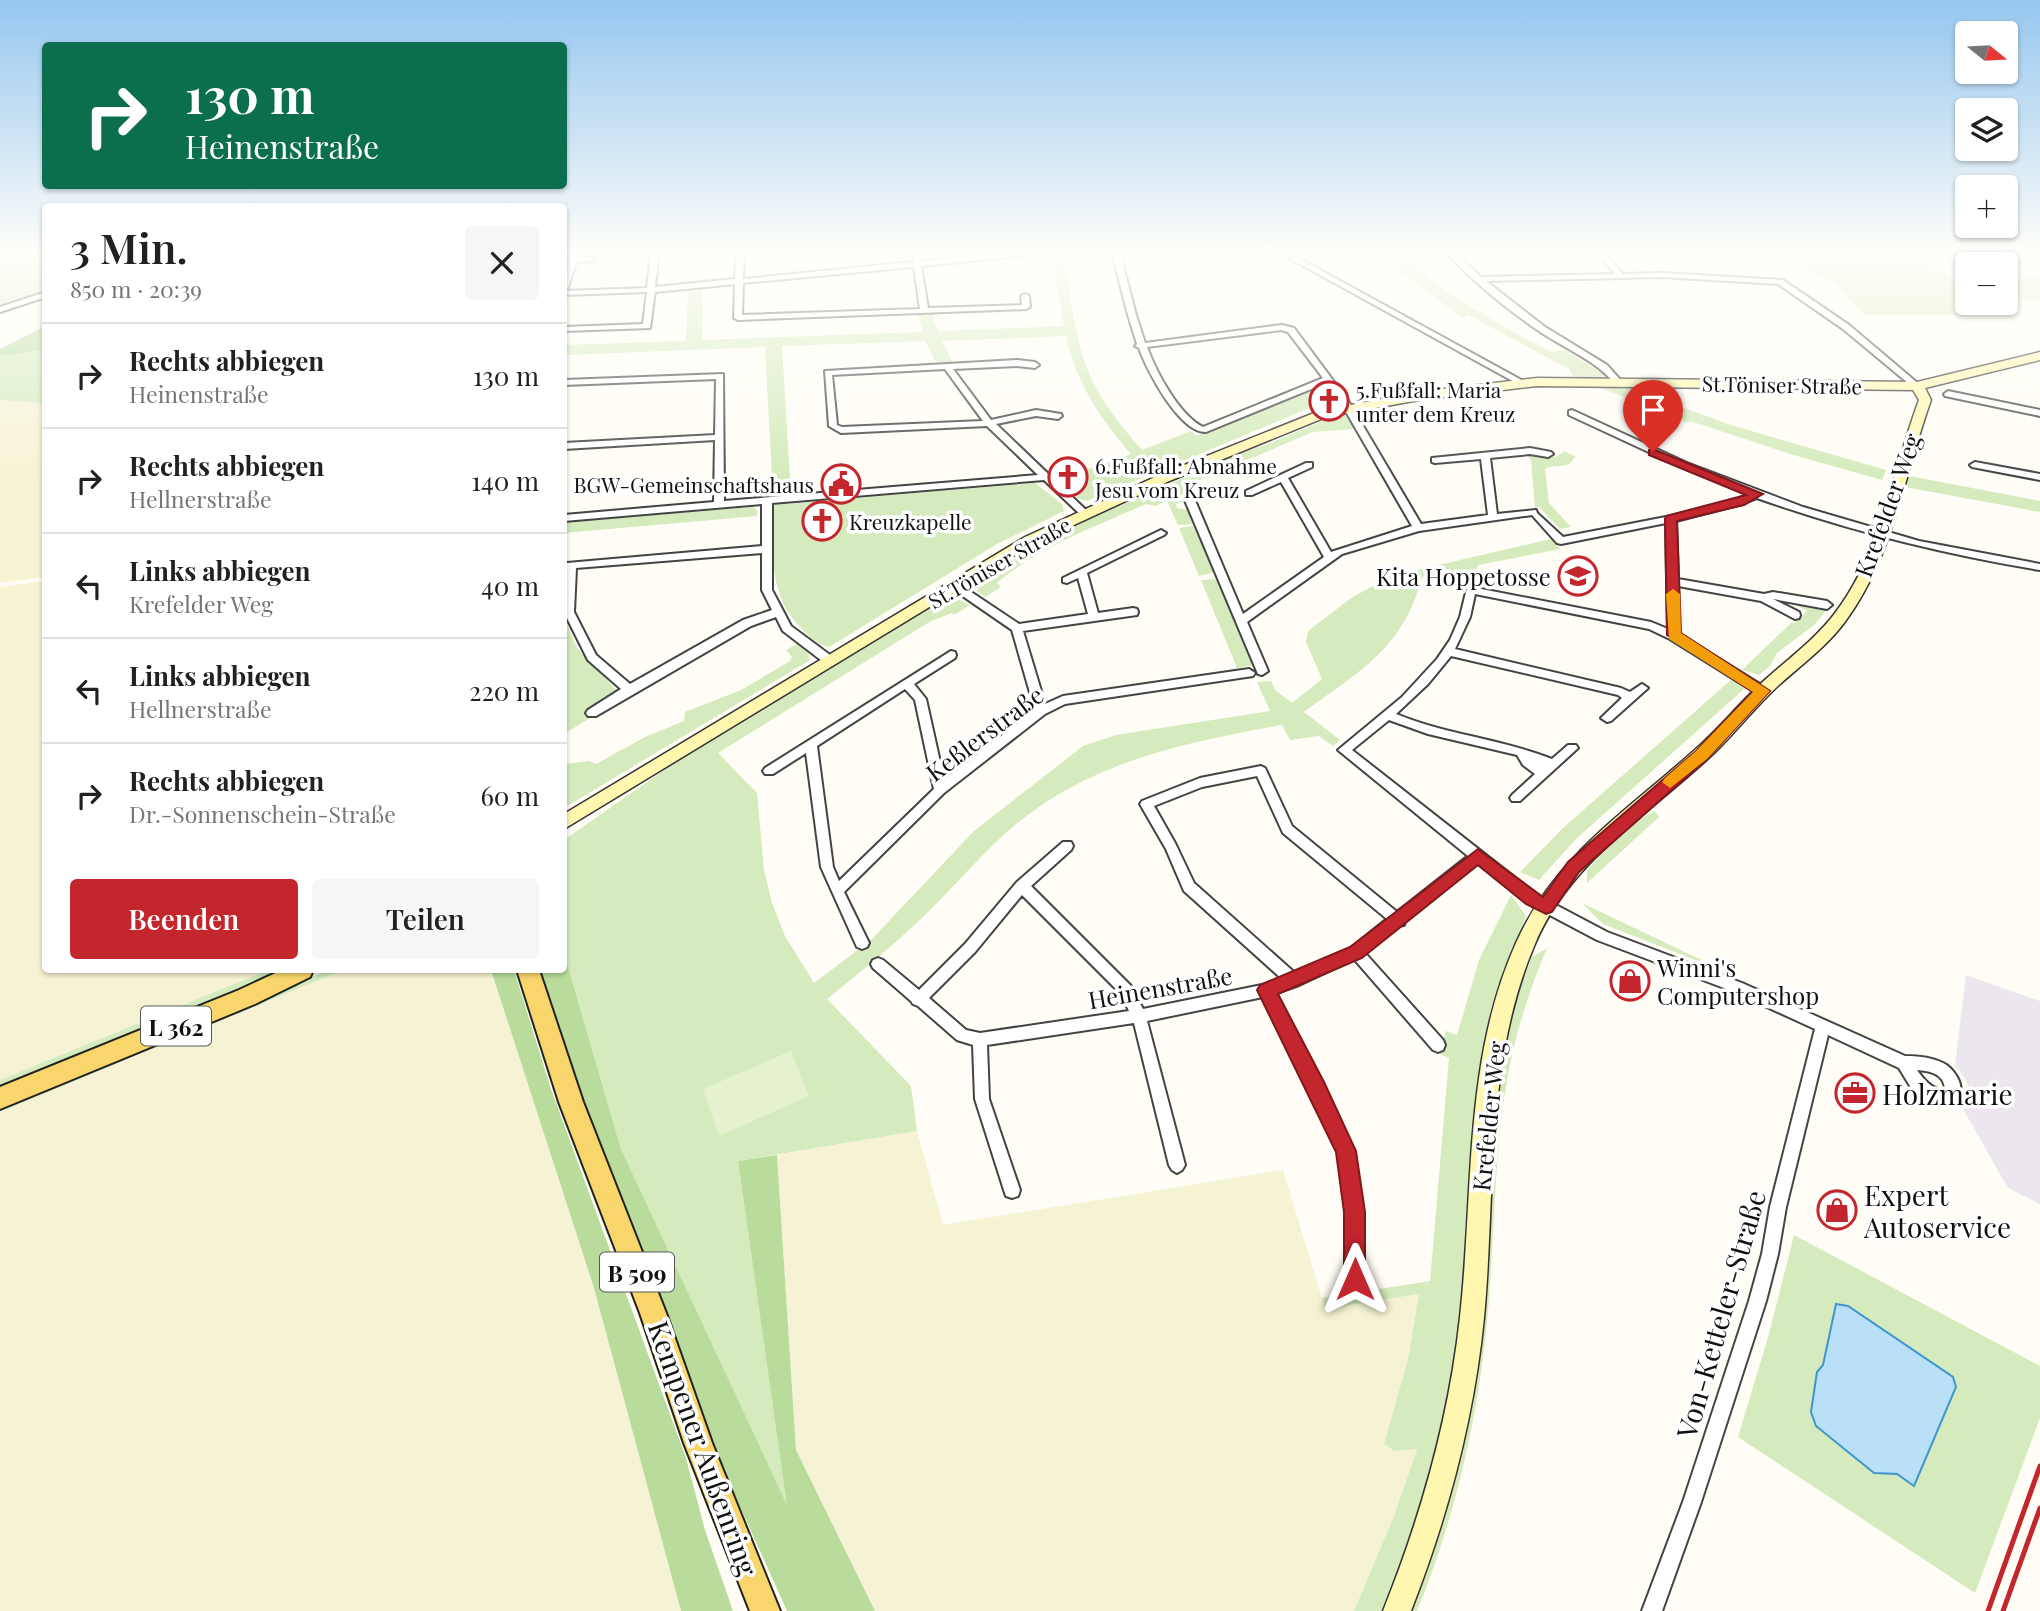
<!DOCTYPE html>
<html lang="de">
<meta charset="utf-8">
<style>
:root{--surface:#fff;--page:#f6f6f6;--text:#202124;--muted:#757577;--line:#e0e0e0;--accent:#c4262e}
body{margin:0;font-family:"Playfair Display",serif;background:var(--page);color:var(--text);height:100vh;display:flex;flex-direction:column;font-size:26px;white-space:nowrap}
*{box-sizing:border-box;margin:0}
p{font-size:23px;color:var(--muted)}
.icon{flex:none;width:38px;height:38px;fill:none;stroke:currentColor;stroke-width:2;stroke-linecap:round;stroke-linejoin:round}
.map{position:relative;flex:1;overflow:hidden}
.drawer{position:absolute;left:42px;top:203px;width:525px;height:770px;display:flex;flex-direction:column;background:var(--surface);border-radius:7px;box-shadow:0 2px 5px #0004}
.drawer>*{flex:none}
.top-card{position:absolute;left:42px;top:42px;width:525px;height:147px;border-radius:7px;box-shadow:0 2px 5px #0004;background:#0b6e4f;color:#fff;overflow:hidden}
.needle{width:46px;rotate:108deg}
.tools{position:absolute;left:1955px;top:21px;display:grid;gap:14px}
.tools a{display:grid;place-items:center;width:63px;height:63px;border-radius:7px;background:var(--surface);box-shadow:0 2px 5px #0004;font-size:35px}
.pin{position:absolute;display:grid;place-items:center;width:60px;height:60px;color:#fff;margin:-72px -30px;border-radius:50% 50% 50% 0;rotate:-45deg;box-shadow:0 0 7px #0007}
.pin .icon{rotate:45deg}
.me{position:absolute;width:77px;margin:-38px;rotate:0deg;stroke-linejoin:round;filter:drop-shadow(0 0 5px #0008)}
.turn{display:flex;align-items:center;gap:24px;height:147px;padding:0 28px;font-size:32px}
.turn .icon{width:91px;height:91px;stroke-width:2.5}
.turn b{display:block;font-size:49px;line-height:60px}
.round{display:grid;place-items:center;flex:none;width:74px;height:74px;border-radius:7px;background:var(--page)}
.headline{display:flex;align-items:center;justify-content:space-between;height:119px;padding:0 28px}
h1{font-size:42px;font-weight:600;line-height:52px}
.button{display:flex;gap:14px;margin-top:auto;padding:14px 28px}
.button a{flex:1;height:80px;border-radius:7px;background:var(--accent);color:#fff;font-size:28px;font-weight:600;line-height:80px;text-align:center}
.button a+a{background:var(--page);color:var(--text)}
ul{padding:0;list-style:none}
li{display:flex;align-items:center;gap:21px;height:105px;padding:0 28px;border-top:2px solid var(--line)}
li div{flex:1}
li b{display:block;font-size:26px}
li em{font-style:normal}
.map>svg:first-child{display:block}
</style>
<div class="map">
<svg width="2040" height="1611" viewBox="0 0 2040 1611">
<rect width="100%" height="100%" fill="#fffdf5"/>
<!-- industrial -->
<path fill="#eee6ef" d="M1966,975L2040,1001V1204L2008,1188L1963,1109L1968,1104L1970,1093L1965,1078L1955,1066Z"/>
<!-- farmland -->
<path fill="#f6f3d4" d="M0,400L46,403L45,577L0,583Z
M45,581L46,970H268L0,1080V587Z
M343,970H491L594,1288L681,1611H0V1112Z
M917,1131L943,1225L1283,1170L1325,1309L1419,1294L1408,1359L1384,1444L1394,1451L1417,1448L1394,1516L1354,1611H875L796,1450L777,1155Z"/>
<!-- green -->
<path fill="#d5ebbd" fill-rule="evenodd" d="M0,253H45V293L0,309Z
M1375,253H1397L1448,293L1503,326L1551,352L1565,350L1609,378L1574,377L1569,369L1468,315L1463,318Z
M1775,253H1952L1954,255L1922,260L1962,286L1967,285V303H1988L2007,315L1864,314L1830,278L1815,277L1797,257H1779Z
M1063,256C1071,294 1074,337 1089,373C1101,402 1122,427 1142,450L1191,431L1197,436L1327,383L1340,400L1319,404L1087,501L1077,498L1056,477L1100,466L1131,454C1100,418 1076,383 1066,336L942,341L953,363H936L925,341L782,346L791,495L773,497L765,347L564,355V345L686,341L688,289L703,288L702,340L923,332L918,314L932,313L938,331L1064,326L1052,257Z
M2040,277V302C2030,295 2016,304 2006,298V281Z
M45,350V403L0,400V356Z
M1599,387L1652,390L1673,404L1731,425L1886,470L1882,480L1797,456L1690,421L1688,423Z
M1337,415L1345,416L1355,429L1313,432L1188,485L1189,491L1182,494L1183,501L1176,504L1177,508L1188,510L1192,524L1178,525L1167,501L1155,506L1146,504C1099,525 1036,548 997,583L1001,587L985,597L977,591L980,579L1068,528L1243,452L1265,445Z
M1564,451L1576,457C1573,458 1573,461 1570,463C1564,468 1552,464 1545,469L1549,503L1571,527L1560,529L1539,507L1535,508L1531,460L1526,454C1542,453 1551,464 1564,451Z
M1909,476L2040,501V512L1905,487Z
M1035,483L1062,504L1064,511L997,544L829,647C817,644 810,638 802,629C767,595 773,551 773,506L775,505Z
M753,507L757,510V516L564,533V522Z
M1193,526L1215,572L1199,576L1179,528Z
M1551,539L1560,549L1478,565L1475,576L1453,571L1452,574L1444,572L1422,577C1403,649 1361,670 1304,712L1340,740L1333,746L1319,736L1290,740L1282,725C1195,741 1110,757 1036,809C994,838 964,877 928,912C896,943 862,971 827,999L911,1086L917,1131L738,1161L788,1508L621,1149L564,953V840L683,757L873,640L945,600H960L970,605L954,615L952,613L931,621L718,753L757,793L764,870L772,903L785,936L814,983L871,940L974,831L1083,746L1116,735L1270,711L1257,682L1271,681L1275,690L1292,703L1322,679L1306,642L1308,631L1351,598L1391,576Z
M1215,579L1218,580L1254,665L1237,668L1201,580Z
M1790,601L1829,607L1814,625L1777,653L1770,666L1759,675L1742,670L1792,622L1794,623L1807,611Z
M564,617L577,648L619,693L585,712L590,718L564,734Z
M797,644L808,653L810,660L564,808V764L589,761L596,764L645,737L684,721L685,712L741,690L790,661L792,657L786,650Z
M1732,679L1744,689L1576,839L1539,880L1520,872L1562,829Z
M1655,811L1659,817L1587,883V871C1607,846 1626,825 1655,811Z
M1511,895L1526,916L1495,1002L1483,1072L1462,1329L1433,1475L1385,1611H1354L1394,1516L1417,1449L1394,1451L1384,1444L1408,1359L1419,1294L1325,1309L1322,1298L1430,1281L1449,1058L1440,1054L1446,1031L1457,1035L1479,960Z
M1582,903L1731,974L1603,924Z
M1547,948C1529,991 1515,1034 1507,1080C1492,1166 1495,1262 1484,1350C1473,1439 1451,1528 1417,1611H1410L1450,1498L1467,1427L1497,1078L1511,1013L1532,957Z
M268,970H295L0,1093V1080Z
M328,970H343L0,1112V1108Z
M1794,1235L2040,1366V1418L1975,1593L1738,1437L1769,1334ZM1836,1304L1914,1486L1897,1474L1874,1473L1816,1426L1811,1411L1817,1372L1823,1365Z"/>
<!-- forest -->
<path fill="#b9dc9c" d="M45,326V350L0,356V349Z
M564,953L621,1149L787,1505L738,1161L777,1155L796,1450L875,1611H787L728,1480L628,1234L541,970H564Z
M491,970H514L551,1089L686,1458L705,1530L733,1611H681L594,1288Z"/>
<!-- pitch -->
<path fill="#e6f2cf" d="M791,1051L809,1096L719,1136L703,1089Z"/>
<!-- water -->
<path fill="#b9e0f7" stroke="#3f96cf" stroke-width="2" d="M1836,1304L1848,1306L1953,1377L1956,1387L1914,1486L1897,1474L1874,1473L1816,1426L1811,1412L1817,1372L1823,1365Z"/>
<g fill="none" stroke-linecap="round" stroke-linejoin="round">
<!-- street casing -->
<g stroke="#444" stroke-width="4">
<path id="street" d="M651,253H659L655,287L735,279L736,253H744L743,279L913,262L915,253H923L921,261L1008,253H1034L1030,255L921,266L928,308L1022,305L1021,296L1025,294L1029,296L1030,307L1026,309L738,320L734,318L735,284L655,292L650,328L564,331V327L643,324L647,292L564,295V291L647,288ZM914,267L920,309L742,315L743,283Z
M1112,253H1120L1136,315L1145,343L1282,325L1294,328L1349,402L1421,524L1488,515L1481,459L1435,463L1432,462V458L1530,448L1551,452L1553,454L1548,457L1530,454L1490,458L1497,514L1536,510L1537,513L1563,537L1671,516L1736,500L1748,494L1681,467L1569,415V411L1572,410L1687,463L1803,507L1919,541L2040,564V570C1943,554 1850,531 1757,498L1742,504L1676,521L1678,579L1764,594L1773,592L1827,601L1832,605L1827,609L1773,599L1799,612L1800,615L1799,618L1795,619L1761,601L1678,586L1679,634L1766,688L1768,691L1766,694H1758L1670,639L1649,629L1475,594L1470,617L1455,649L1621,688L1630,692L1642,684L1648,688L1611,721L1607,722L1601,718L1622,698L1618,695L1451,656L1428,684L1396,714C1447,735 1502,739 1552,759L1568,745H1576L1578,748L1520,801H1512L1510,798L1512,795L1535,774L1523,765L1517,755L1428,734L1389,720L1352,750L1537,895L1607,932L1742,983L1905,1056C1918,1056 1931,1057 1943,1063C1952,1067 1966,1085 1958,1095C1955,1099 1948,1102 1944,1104L1920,1095L1910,1086L1899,1068L1828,1035L1786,1207L1778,1254L1766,1301L1701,1502L1662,1611H1642L1683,1502L1749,1301L1762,1254L1770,1207L1815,1029L1732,991L1597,940L1527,903L1477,863L1405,920L1404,925L1398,926L1365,953L1443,1040L1445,1045L1443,1050L1438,1052L1433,1050L1354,959L1299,985L1276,993L1354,1151L1362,1212L1363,1279L1361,1285L1355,1287L1349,1285L1347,1279L1346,1212L1338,1152L1263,997L1147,1021L1185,1165L1182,1170L1177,1173L1172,1170L1169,1165L1134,1023L987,1045L989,1099L1020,1190L1018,1196L1012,1198L1006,1196L1004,1190L975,1099L973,1045L957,1040L918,1006L913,1004L911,1001L873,968L871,964L873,960L878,958L883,960L919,990L965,944L1017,882L1063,842H1071L1073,846L1071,850L1031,886L1131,986L1143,1009L1267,984L1282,979L1184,891L1166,849L1140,804L1142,801L1200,778L1261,766L1265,768L1292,826L1397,912L1468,856L1338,750L1402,697L1437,659L1450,640L1460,617L1467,588L1471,587L1651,622L1668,629L1666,523L1561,544L1557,543L1532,515L1419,531L1342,554L1247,622L1268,671L1262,675L1258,674L1184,498L1186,496H1192L1194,498L1243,614L1324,557L1281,482L1252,495H1246V491L1306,463H1312V467L1288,478L1331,552L1412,526L1341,403L1326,383L1206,432C1180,433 1147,371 1139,348L1135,346L1137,344L1128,315ZM1281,330L1288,332L1323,378L1203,427C1179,415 1156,372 1147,347ZM1257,776L1283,833L1387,919L1351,948L1296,974L1194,883L1175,843L1154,806L1202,787ZM1022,895L1121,994L1129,1011L980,1033L966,1030L929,998L975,952ZM1917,1070C1929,1071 1943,1073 1945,1088L1942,1090C1931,1088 1924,1080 1917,1070Z
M1280,253H1289L1527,383L1520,385Z
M1447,253H1455L1481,277L1615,274L1597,253H1605L1623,274L1663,273L1783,280L1849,325L1921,386L1914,388L1843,329L1778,284L1663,277L1486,281L1545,327L1607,365L1624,384L1617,386C1597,361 1568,350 1542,333C1508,310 1474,283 1447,253Z
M591,257L595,259L594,261L576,262L568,288L564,290V278L570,258Z
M46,292V297L0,312V307Z
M1017,360L1035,362L1039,365L1035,368L1017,366L953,369L991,420L1036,410L1061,414L1062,416L1058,419L1036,416L996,424L1088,512V516H1082L1044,480L772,503V590L791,626L834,658L835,661L834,664H826L783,631L776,617L751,626L596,716H588L586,713L588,710L621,689L588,660L564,612L567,563L762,546V504L564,521V515L714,502L715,440L564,449V443L715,435L716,379L564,385V380L723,374L724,501L1038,475L987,426L841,433L829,426L825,371ZM945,369L983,421L842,427L837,425L832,375ZM762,553V590L772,610L743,620L630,684L596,655L574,612L576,568Z
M1948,391L2040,410V416L1945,396L1944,394Z
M1975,462L2040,474V480L1972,467L1970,465Z
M1161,530L1166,533L1164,535L1087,573L1098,613L1133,608L1137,609L1138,612L1137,615L1023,631L1045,704L1063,696L1249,669L1255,673L1253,676L1065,704L1045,714L944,793L844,892L869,943L867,947L862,949L857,947L821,867L806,753L773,774H765L763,771L765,768L951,651L955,652L956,655L955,658L914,684L926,699L944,780L1035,710L1012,630L951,588V584H959L1019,624L1088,614L1078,578L1067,583L1063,582V578ZM905,689L915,700L934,789L839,881L833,867L817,746Z"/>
</g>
<!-- secondary casing -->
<g stroke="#333" stroke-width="3">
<path id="secondary" d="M2031,253H2040V258Z
M2040,352V360L1925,388L1931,400C1904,475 1893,558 1844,623C1826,647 1801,665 1779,685C1755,707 1735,733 1712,755C1649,814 1570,861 1535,944C1484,1063 1496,1192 1484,1318C1474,1419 1448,1516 1411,1611H1383C1421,1516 1449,1419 1460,1317C1474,1192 1463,1061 1516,943C1555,855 1629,810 1698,747C1722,726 1742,700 1766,679C1788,659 1813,641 1832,617C1881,556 1892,472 1919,400L1913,390L1537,386L1419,400L1326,417L1167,482L1035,543L564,829V814L1025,537L1157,476L1319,411L1419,392L1537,378L1917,382Z"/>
</g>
<!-- primary casing -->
<g stroke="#222" stroke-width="4">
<path id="primary" d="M282,970H313L310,977L255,1004L0,1109V1087L239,990Z
M517,970H539L583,1102L666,1313L712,1443L780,1611H750L684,1443L640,1313L559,1102Z"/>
</g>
<!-- street -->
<use href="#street" fill="#fff" fill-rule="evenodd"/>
<!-- secondary -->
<use href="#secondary" fill="#fff6b0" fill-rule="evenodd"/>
<!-- primary -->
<use href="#primary" fill="#f9d66b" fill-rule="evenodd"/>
<!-- rail -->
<path stroke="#c4262e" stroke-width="5" d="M1988,1611L2040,1466
M2003,1611L2040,1508"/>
</g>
<!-- sky -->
<linearGradient id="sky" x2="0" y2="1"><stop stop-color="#95c6ee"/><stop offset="0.53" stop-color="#fffefa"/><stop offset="1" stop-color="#fffefa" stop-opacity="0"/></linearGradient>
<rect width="2040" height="478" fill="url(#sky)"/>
<!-- route -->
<path fill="#c4262e" stroke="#7f191e" stroke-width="2" d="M1653,449L1763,494L1744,505L1677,521L1681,633L1770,691L1707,759L1579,872L1552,912L1546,914L1526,904L1478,865L1362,958L1278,994L1324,1082L1356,1151L1365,1212V1279L1362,1287L1355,1290L1347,1287L1344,1279V1212L1336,1152L1257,990L1260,985L1350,947L1478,849L1543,897L1568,862L1696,751L1753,692L1667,635L1665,519L1666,516L1746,495L1649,455V450Z"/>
<!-- slow -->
<path fill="#f59e0b" d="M1673,589L1680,594L1681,633L1770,691L1707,759L1670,788L1662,782L1665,778L1696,751L1753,692L1669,639L1666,594Z"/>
<!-- icons -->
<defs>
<g id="church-ring" transform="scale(2.0125)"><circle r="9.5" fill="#fff" stroke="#c4262e" stroke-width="1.5"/><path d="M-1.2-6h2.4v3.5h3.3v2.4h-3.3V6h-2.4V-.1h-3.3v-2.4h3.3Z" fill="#c4262e"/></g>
<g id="civic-ring" transform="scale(2.0125)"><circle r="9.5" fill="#fff" stroke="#c4262e" stroke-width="1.5"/><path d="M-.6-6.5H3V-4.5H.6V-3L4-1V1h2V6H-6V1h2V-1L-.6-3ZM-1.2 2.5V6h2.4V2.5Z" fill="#c4262e"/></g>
<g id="school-ring" transform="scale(2.0125)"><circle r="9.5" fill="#fff" stroke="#c4262e" stroke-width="1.5"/><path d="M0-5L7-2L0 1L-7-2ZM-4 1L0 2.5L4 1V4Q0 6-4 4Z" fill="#c4262e"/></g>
<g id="shop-ring" transform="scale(2.0125)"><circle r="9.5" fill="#fff" stroke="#c4262e" stroke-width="1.5"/><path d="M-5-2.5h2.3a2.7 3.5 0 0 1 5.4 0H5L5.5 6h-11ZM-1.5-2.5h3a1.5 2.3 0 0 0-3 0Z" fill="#c4262e"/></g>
<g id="office-ring" transform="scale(2.0125)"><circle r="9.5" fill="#fff" stroke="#c4262e" stroke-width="1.5"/><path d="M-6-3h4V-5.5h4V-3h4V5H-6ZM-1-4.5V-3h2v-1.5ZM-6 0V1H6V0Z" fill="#c4262e"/></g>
</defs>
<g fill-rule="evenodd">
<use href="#church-ring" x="1329" y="401"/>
<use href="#church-ring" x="1068" y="477"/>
<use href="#civic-ring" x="841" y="484"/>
<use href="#church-ring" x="822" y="521"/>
<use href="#school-ring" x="1578" y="576"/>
<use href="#shop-ring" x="1630" y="981"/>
<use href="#office-ring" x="1855" y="1093"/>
<use href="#shop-ring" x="1837" y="1210"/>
</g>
<g text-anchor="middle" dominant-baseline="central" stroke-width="7" stroke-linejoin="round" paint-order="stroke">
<!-- far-street labels -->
<g font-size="21" fill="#111" stroke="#fff">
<text transform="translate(1782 384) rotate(1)">St.Töniser Straße</text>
<text transform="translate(999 562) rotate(-30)">St.Töniser Straße</text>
</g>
<!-- far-poi labels -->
<g font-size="21" fill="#111" stroke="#fff" text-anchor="start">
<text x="1356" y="389">5.Fußfall: Maria<tspan x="1356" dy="24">unter dem Kreuz</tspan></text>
<text x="1095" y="465">6.Fußfall: Abnahme<tspan x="1095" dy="24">Jesu vom Kreuz</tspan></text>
<text x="814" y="484" text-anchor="end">BGW-Gemeinschaftshaus</text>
<text x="849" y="521">Kreuzkapelle</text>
</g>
<!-- shield labels -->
<g fill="#fff" stroke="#585858" stroke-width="2">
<rect x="141" y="1006.5" width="70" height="39" rx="5"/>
<rect x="600" y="1252.5" width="74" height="39" rx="5"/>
</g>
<g font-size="23" font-weight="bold" fill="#111">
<text x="176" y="1026">L 362</text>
<text x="637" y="1272">B 509</text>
</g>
<!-- street labels -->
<g font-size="24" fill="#111" stroke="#fff">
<text transform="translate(1887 505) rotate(-70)">Krefelder Weg</text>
<text transform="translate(984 733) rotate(-37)">Keßlerstraße</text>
<text transform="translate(1160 987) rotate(-10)">Heinenstraße</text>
<text transform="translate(1488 1116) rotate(-84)">Krefelder Weg</text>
</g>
<!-- poi labels -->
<g font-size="24" fill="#111" stroke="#fff" text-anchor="end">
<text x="1551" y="576">Kita Hoppetosse</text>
<text x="1657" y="967" text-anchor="start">Winni's<tspan x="1657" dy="28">Computershop</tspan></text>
</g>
<!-- near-poi labels -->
<g font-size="28" fill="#111" stroke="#fff" text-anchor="start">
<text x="1882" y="1093">Holzmarie</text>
<text x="1864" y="1194">Expert<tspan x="1864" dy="32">Autoservice</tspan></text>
</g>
<!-- near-street labels -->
<g font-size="28" fill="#111" stroke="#fff">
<text transform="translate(1720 1314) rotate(-74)">Von-Ketteler-Straße</text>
<text transform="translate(704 1448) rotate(70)">Kempener Außenring</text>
</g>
</g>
</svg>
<div class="tools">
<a><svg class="needle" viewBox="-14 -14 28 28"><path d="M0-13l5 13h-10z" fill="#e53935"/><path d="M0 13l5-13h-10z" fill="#757577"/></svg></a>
<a><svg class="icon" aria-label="layers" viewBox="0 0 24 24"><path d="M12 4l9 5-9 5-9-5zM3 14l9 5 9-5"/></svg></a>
<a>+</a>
<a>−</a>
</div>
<div class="pin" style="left:1653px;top:452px;background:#d93025"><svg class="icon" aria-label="arrive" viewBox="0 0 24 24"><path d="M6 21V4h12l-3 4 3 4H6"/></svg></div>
<svg class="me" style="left:1355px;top:1279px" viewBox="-20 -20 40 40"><path d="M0-17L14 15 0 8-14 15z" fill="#c4262e" stroke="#fff" stroke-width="4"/></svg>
<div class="top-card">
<div class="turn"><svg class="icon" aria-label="right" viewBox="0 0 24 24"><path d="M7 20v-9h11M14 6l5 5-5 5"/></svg><div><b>130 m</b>Heinenstraße</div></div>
</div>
<section class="drawer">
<div class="headline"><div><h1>3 Min.</h1><p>850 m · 20:39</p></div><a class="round"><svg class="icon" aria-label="close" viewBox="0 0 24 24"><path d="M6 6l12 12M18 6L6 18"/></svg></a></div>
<ul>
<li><svg class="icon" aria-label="right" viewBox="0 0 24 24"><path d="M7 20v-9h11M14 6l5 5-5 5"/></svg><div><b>Rechts abbiegen</b><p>Heinenstraße</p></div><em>130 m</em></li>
<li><svg class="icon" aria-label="right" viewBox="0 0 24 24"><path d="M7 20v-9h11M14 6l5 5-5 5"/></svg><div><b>Rechts abbiegen</b><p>Hellnerstraße</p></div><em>140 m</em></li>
<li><svg class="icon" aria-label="left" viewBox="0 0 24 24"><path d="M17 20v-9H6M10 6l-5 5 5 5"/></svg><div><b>Links abbiegen</b><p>Krefelder Weg</p></div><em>40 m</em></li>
<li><svg class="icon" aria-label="left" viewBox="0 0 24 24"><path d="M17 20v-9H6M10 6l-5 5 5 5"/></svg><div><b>Links abbiegen</b><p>Hellnerstraße</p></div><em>220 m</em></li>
<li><svg class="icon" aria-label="right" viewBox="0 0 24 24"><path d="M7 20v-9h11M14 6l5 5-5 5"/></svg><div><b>Rechts abbiegen</b><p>Dr.-Sonnenschein-Straße</p></div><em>60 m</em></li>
</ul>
<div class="button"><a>Beenden</a><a>Teilen</a></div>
</section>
</div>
